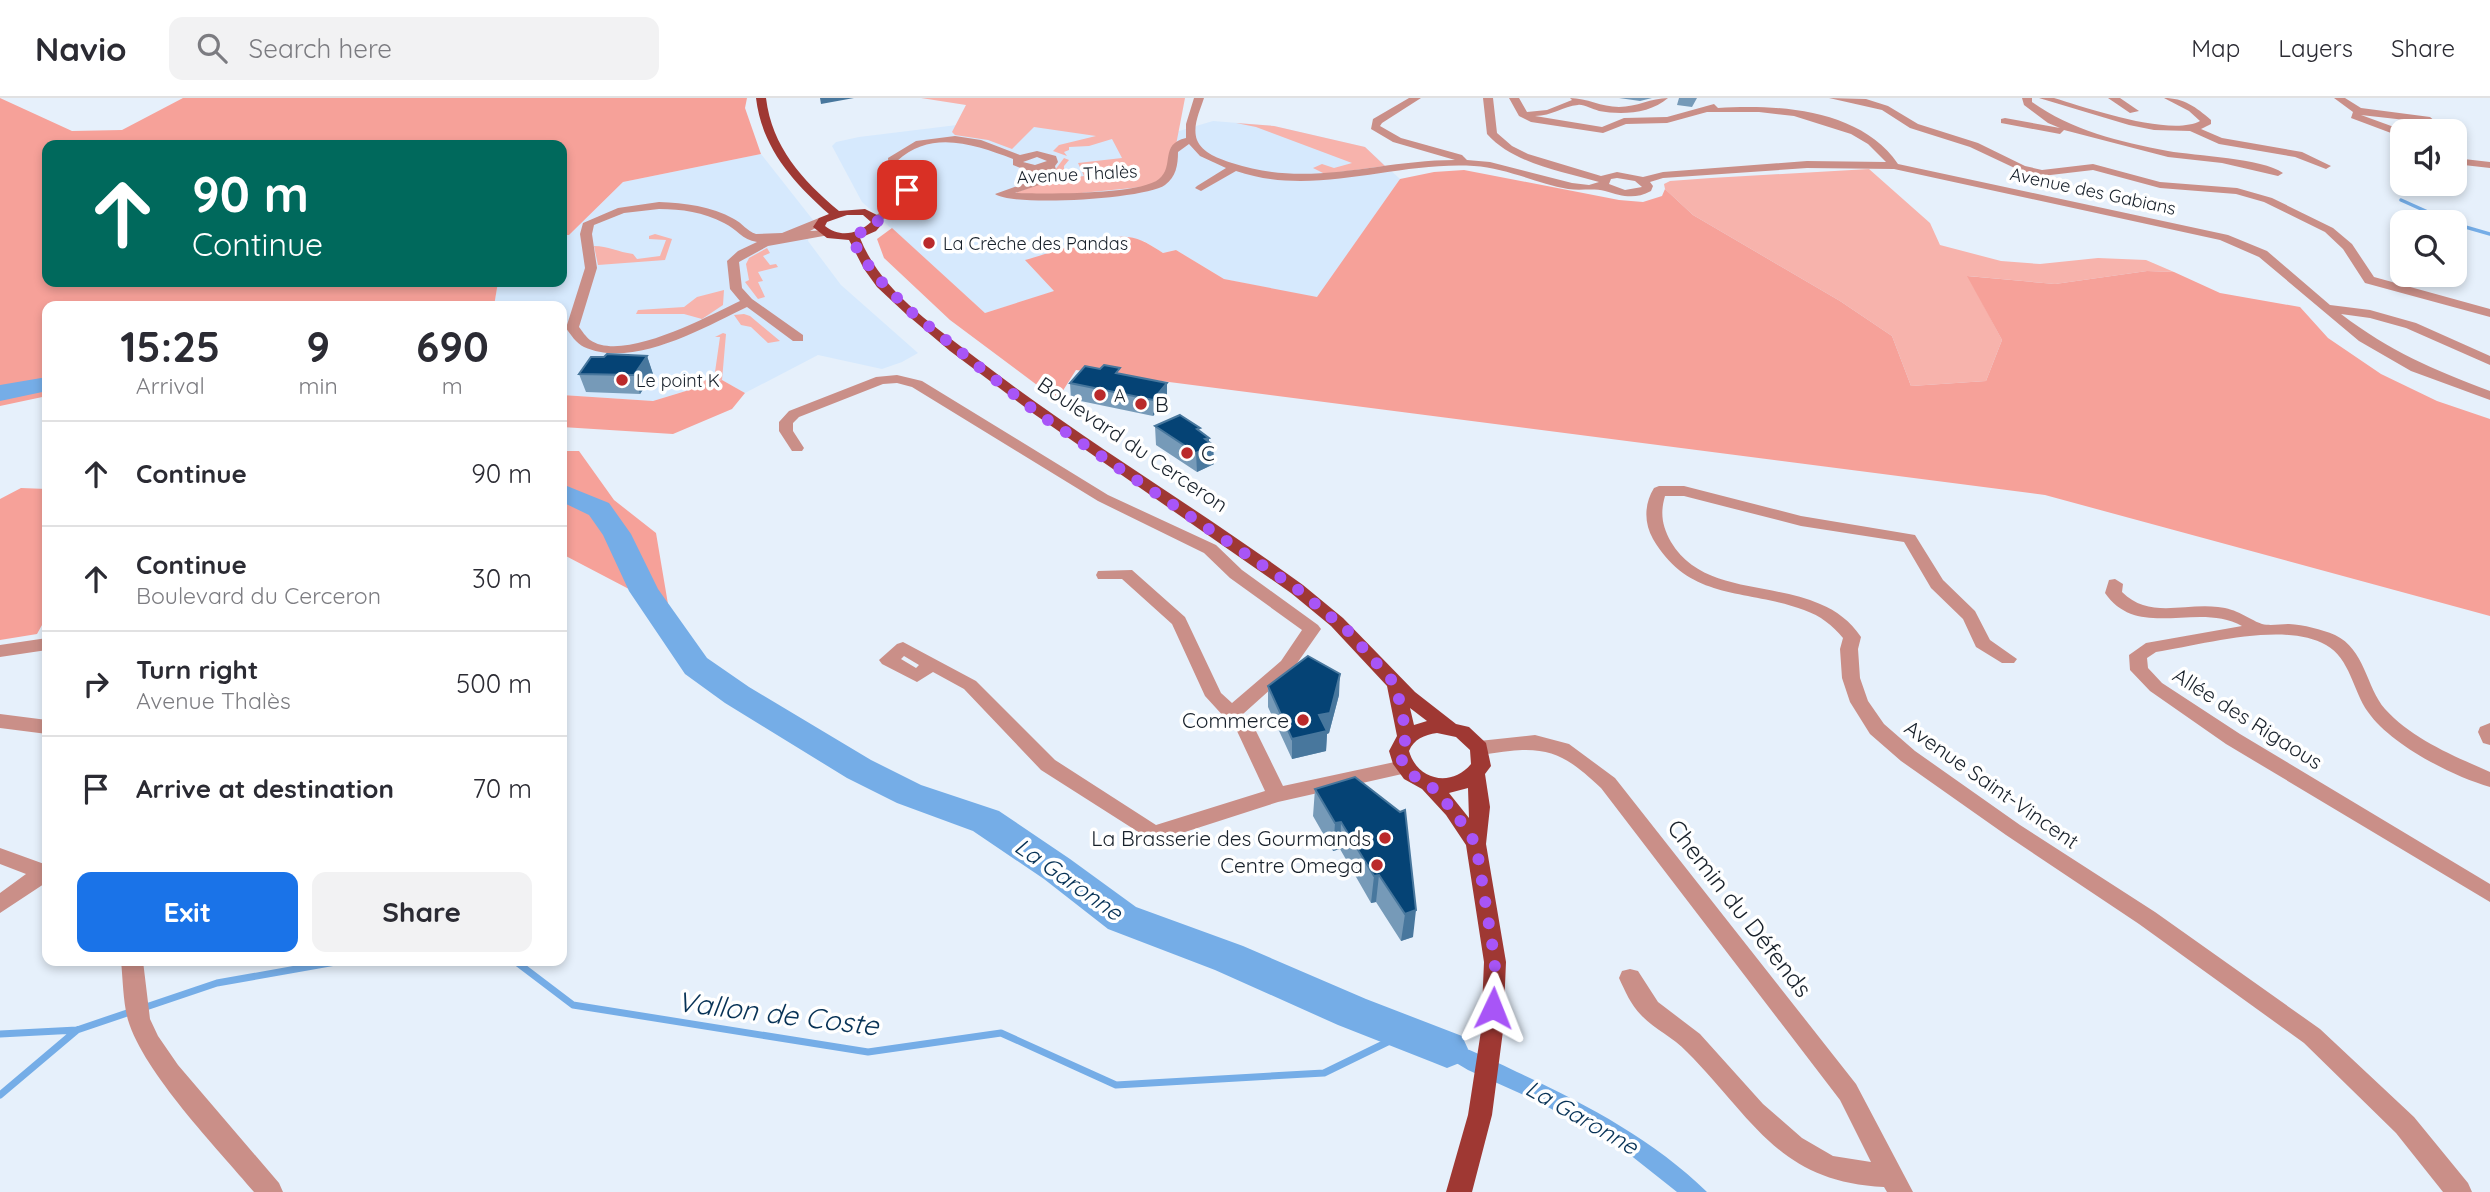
<!DOCTYPE html>
<meta charset="utf-8">
<style>
:root{--surface:#fff;--page:#f2f2f3;--text:#2b2b33;--muted:#7c7c81;--line:#e1e1e2;--accent:#1a73e8}
body{margin:0;font-family:Quicksand,sans-serif;background:var(--page);color:var(--text);height:100vh;display:flex;flex-direction:column;font-size:26px;white-space:nowrap}
*{box-sizing:border-box;margin:0}
p{font-size:23px;color:var(--muted)}
.icon{flex:none;width:38px;height:38px;fill:none;stroke:currentColor;stroke-width:2;stroke-linecap:round;stroke-linejoin:round}
.map{position:relative;flex:1;overflow:hidden}
.details{position:absolute;left:42px;top:203px;width:525px;height:665px;display:flex;flex-direction:column;background:var(--surface);border-radius:14px;box-shadow:0 4px 10px #0003}
.details>*{flex:none}
.guide{position:absolute;left:42px;top:42px;width:525px;height:147px;border-radius:14px;box-shadow:0 4px 10px #0003;background:#00695c;color:#fff;overflow:hidden}
.fabs{position:absolute;left:2390px;top:21px;display:grid;gap:14px}
.fabs a{display:grid;place-items:center;width:77px;height:77px;border-radius:14px;background:var(--surface);box-shadow:0 4px 10px #0003;font-size:35px}
.pin{position:absolute;display:grid;place-items:center;width:60px;height:60px;color:#fff;margin:-30px;border-radius:14px;box-shadow:0 4px 10px #0006}
.me{position:absolute;width:77px;margin:-38px;rotate:2deg;stroke-linejoin:round;filter:drop-shadow(0 0 5px #0008)}
.turn{display:flex;align-items:center;gap:24px;height:147px;padding:0 35px;font-size:32px}
.turn .icon{width:91px;height:91px;stroke-width:2.5}
.turn b{display:block;font-size:49px;line-height:60px}
.eta{display:flex;justify-content:space-evenly;align-items:center;height:119px;text-align:center}
.eta b{font-size:42px;font-weight:700;line-height:49px}
.action{display:flex;gap:14px;margin-top:auto;padding:14px 35px}
.action a{flex:1;height:80px;border-radius:14px;background:var(--accent);color:#fff;font-size:28px;font-weight:700;line-height:80px;text-align:center}
.action a+a{background:var(--page);color:var(--text)}
ul{padding:0;list-style:none}
li{display:flex;align-items:center;gap:21px;height:105px;padding:0 35px;border-top:2px solid var(--line)}
li div{flex:1}
li b{display:block;font-size:26px}
li em{font-style:normal}
header{display:flex;align-items:center;gap:42px;box-sizing:border-box;height:98px;padding:0 35px;background:var(--surface);border-bottom:2px solid var(--line)}
header strong{font-size:33px}
nav{display:flex;gap:38px;margin-inline-start:auto;font-size:24px}
.search{width:490px;height:63px;background:var(--page);display:flex;align-items:center;gap:18px;box-sizing:border-box;padding:0 24px;border-radius:14px;color:var(--muted);font-size:26px}
.map>svg:first-child{display:block}
</style>
<header>
<strong>Navio</strong>
<div class="search"><svg class="icon" aria-label="search" viewBox="0 0 24 24"><circle cx="10" cy="10" r="6"/><path d="M15 15l6 6"/></svg>Search here</div>
<nav><a>Map</a><a>Layers</a><a>Share</a></nav>
</header>
<div class="map">
<svg width="2490" height="1094" viewBox="0 0 2490 1094">
<rect width="100%" height="100%" fill="#e6f0fb"/>
<!-- built -->
<path fill="#d6e9fd" d="M1213,23L1274,28L1365,49L1400,81L1317,200L1224,181L1176,152L1163,155L1144,143L1026,161L1055,193L985,215L862,104L832,48L836,44L859,39L957,27L1042,29L1098,38L1169,36Z
M761,56L813,122L808,143L841,187L918,255L902,264L882,271L818,257L745,295L722,282L653,303L562,297V208H494L498,184H562V137H569L623,84Z"/>
<!-- green -->
<path fill="#f7b3ac" d="M921,0H1185L1176,47L1163,83L1152,88L1061,97L1012,96L1046,84L1064,60L1069,62L1064,68V76L1069,80L1084,78L1078,65L1122,60L1112,41L1089,48L1069,49V52L1064,54L1067,58L1053,53L1059,47L1096,38L1034,29L1012,51L988,42L955,37L952,34L966,7Z
M1236,25L1274,28L1365,49L1385,68L1325,76L1313,70L1322,66L1334,70L1352,65L1256,29Z
M1869,71L1930,125L1940,147L2001,163L2040,166L2098,160L2146,162L2174,174L2147,173L2055,186L1968,178L2002,242L1986,283L1911,288L1892,238L1840,203L1693,117L1665,91L1664,86L1670,83L1711,80Z
M655,136L672,141L665,162L598,167L594,148C608,148 618,154 633,156L637,161L660,158L666,142L649,141V138Z
M767,150L770,155L763,158L770,167L776,166L778,169L758,174L763,183L758,184L765,199L758,201L745,184L749,182L746,166L749,160Z
M724,192L723,207L702,221L684,216H636L638,212L684,209L697,199Z
M744,216L750,218L780,243L768,245L751,229L741,227L734,217Z
M723,235L726,236L722,282L694,291L693,284L714,281L720,239H715Z"/>
<!-- forest -->
<path fill="#f6a199" d="M0,0L72,33L122,32L183,0H747L745,10L761,56L623,84L569,137H562V47H47V184H498L494,208H47V298L0,308Z
M1464,72L1619,102L1643,104L1662,98L1665,91L1693,117L1840,203L1892,238L1911,288L1986,283L2002,242L1967,178L2055,186L2147,173L2174,174L2220,195L2300,209L2328,240L2381,276L2437,303L2490,321V518L2045,397L1076,272L1057,302L950,222L884,160L877,141L892,130L985,215L1054,193L1025,162C1054,154 1099,136 1128,139C1141,140 1152,148 1163,155L1176,152L1224,181L1317,199L1400,81L1434,74Z
M722,282L745,295L732,311L673,336L562,329V297L653,303Z
M562,353H579L614,402L656,435L669,512L562,456Z
M21,390L47,391V518L37,536L0,542V401Z"/>
<!-- water -->
<path fill="#75ade7" d="M1406,935C1446,939 1482,957 1517,974C1584,1005 1654,1042 1707,1094H1677L1629,1056L1590,1032L1535,1002L1468,972Z"/>
<g fill="none" stroke-linecap="round" stroke-linejoin="round">
<!-- stream-far1 -->
<path stroke="#75ade7" stroke-width="3.5" d="M2401,102L2450,124
M2455,126L2490,136"/>
<!-- stream -->
<path stroke="#75ade7" stroke-width="7" d="M515,863L573,907L868,954L1001,935L1116,987L1324,975L1406,935
M143,910L217,885L341,863
M0,936L77,932L130,914
M0,997L77,932"/>
<!-- river -->
<path fill="#75ade7" fill-rule="evenodd" d="M47,279V293L0,303V287Z
M562,386L609,405L631,436L658,491L707,560L749,589L871,662L921,687L999,713L1070,761L1136,809L1243,848L1366,901L1462,938L1468,951L1462,964L1447,970L1432,964L1338,927L1215,872L1108,831L1044,781L973,733L897,705L847,680L725,605L685,576L629,493L603,437L589,417L562,404Z"/>
<!-- minor -->
<path fill="#ca8f88" fill-rule="evenodd" d="M1194,0H1204C1200,13 1192,28 1197,42C1202,55 1220,61 1232,65C1310,91 1377,62 1455,62L1393,44L1371,31L1373,21L1409,0H1421L1382,25L1380,28L1401,40L1462,57L1467,62L1490,64L1572,85L1589,87L1599,84C1561,73 1514,66 1487,36L1483,0H1493L1497,35L1512,48L1528,56L1601,78L1617,74L1643,79L1663,74L1807,63L1886,64L1868,46L1851,36L1794,18L1759,14H1707L1667,25L1626,26L1603,35L1531,24L1519,18L1509,0H1519L1527,14L1547,12L1572,2L1570,0C1587,0 1601,9 1619,9C1637,9 1651,0 1668,0C1650,16 1621,17 1599,13C1592,11 1583,6 1578,7C1563,8 1552,18 1535,18L1602,29L1624,20L1667,19L1714,6L1718,10C1777,6 1861,11 1898,66L2228,137L2267,153L2330,207L2370,212L2416,225L2490,258V267L2406,230L2370,220L2341,216C2391,254 2432,271 2490,293V302L2411,273L2359,243L2259,159L2220,142L1894,71L1807,70L1663,80L1650,84L1653,88L1651,93C1634,102 1622,98 1605,93C1594,90 1580,93 1568,91C1536,85 1506,70 1474,68C1394,63 1315,100 1236,73L1201,93L1195,90L1197,88L1226,70L1200,58L1189,46L1178,54C1178,67 1176,79 1165,87C1146,101 1013,109 995,96L1043,79L1046,72L1031,74L1013,67V61C975,47 932,31 897,63L900,83L907,85L913,92L906,106L881,123L871,121L897,102L901,92L890,85L888,60L916,43L955,38L981,42L1020,57L1037,53L1056,58L1058,64L1055,68L1057,76L1051,83L1015,95C1042,96 1140,97 1159,81C1175,68 1159,46 1186,40V26ZM1037,59L1047,63L1035,67L1023,64ZM1617,80L1635,83L1642,89L1625,92L1609,86L1611,81Z
M1829,0L1866,1L1888,8L1918,26L1978,45L2025,68L2042,72L2093,66L2160,84L2237,90L2272,100L2333,130L2352,146L2374,179L2490,211V219L2365,185L2343,151L2325,134L2264,104L2236,96L2160,90L2093,72L2042,78L2021,73L1970,49L1910,30L1882,12Z
M2022,0H2032V4C2071,32 2120,44 2168,53C2196,58 2262,60 2283,75L2278,78L2222,65L2168,59L2064,32L2060,36L2001,25V21L2005,20L2060,30L2048,25L2024,7Z
M2039,0H2054C2087,10 2171,39 2200,23L2189,13L2164,0C2184,0 2196,9 2211,22V26L2201,31L2222,40L2302,54L2331,68L2326,71L2295,59L2219,46L2190,33L2154,32L2129,27Z
M2108,0H2120L2139,13L2130,15Z
M2334,0H2345L2361,10L2430,19L2436,24L2439,33H2429L2423,24L2361,17L2405,33H2403V39L2399,38L2351,20L2353,14Z
M2455,60L2490,64V70L2455,66Z
M659,104C685,105 711,108 734,121C742,125 747,133 756,136L782,135L819,120H827V124L810,133L825,132L831,135L829,137L768,148L739,164L742,190L752,201L803,237V243H793L747,209C703,230 633,271 584,249C577,246 570,236 566,230L585,170L580,136L583,125L618,110ZM659,111C682,111 703,114 724,125C737,131 742,142 757,144L738,153L727,163L730,191L740,203C708,218 623,265 590,242C586,239 582,233 579,229L597,170L592,136L594,127L624,115Z
M897,277L922,283L1108,397L1216,447L1242,472L1318,527L1321,531L1293,571L1243,616L1254,629L1283,688L1404,662L1411,664L1414,669L1411,674L1278,704L1154,744L1041,672L964,591L933,574L917,584L882,566L879,562L897,546L903,544L976,583L1055,662L1156,727L1265,693L1237,633L1205,598L1172,526L1122,481H1098L1096,477L1098,473L1132,472L1185,519L1221,595L1232,605L1281,563L1302,532L1230,480L1204,455L1098,403L912,289L897,285L883,286L799,319L793,325V333L804,350L802,353H792L779,333V324L789,313L876,279ZM904,558L919,567L916,570L901,561Z
M1659,388H1684L1801,418L1915,437L1943,482L1975,513L1990,542L2017,561L2014,565H2002L1976,549L1963,521L1931,490L1904,444L1801,428L1684,398H1665C1660,415 1662,428 1671,444C1701,495 1771,484 1820,506C1837,513 1850,523 1861,539L1858,551L1860,580L1868,603L1884,626L1915,653L2020,727L2155,814L2320,931L2414,1019L2468,1085L2472,1094H2443L2396,1035L2304,945L2139,826L2006,737L1901,663L1870,636L1850,604L1842,580L1840,551L1843,540C1832,527 1821,518 1804,512C1745,490 1690,504 1653,441C1644,425 1644,406 1654,390Z
M2115,481L2123,486L2122,494C2149,521 2183,505 2218,509C2238,511 2246,520 2262,526C2270,528 2281,526 2289,526C2304,527 2321,531 2335,537C2365,551 2366,589 2385,611C2412,641 2454,658 2490,674V689C2452,678 2391,647 2368,614C2353,593 2350,560 2326,547C2283,523 2203,547 2156,554L2147,560L2148,570L2162,585L2240,636L2490,786V804L2226,646L2150,593L2130,572L2129,557L2146,545L2242,528C2198,503 2138,543 2105,495L2109,482Z
M47,540V552L0,559V547Z
M0,616L47,622V636L0,630Z
M2490,625V647L2483,645L2478,634L2480,629Z
M1535,637L1569,646L1615,680L1856,986L1913,1094H1887L1884,1089C1778,1084 1753,1020 1687,954C1673,939 1654,931 1641,917C1631,907 1625,893 1619,880L1622,873L1630,871L1638,873L1658,904L1700,936L1763,1006L1802,1040L1833,1058L1871,1064L1840,1002L1601,690C1571,662 1553,648 1510,653C1498,654 1484,658 1472,655L1470,650L1472,645L1479,643Z
M0,750L47,767V784L0,815V795L26,776L0,766Z
M121,863H143L150,921L158,938L178,967L279,1085L283,1094H254C217,1050 144,975 128,922C123,904 123,882 121,863Z"/>
<!-- major -->
<path fill="#9f3833" fill-rule="evenodd" d="M756,0H766C772,49 802,82 839,113L865,111L881,119L883,125L876,133L860,140C881,193 932,226 976,260C1081,341 1196,409 1303,487L1343,520L1415,594L1456,626L1469,629L1486,645L1491,668L1485,676L1490,709L1486,746L1506,864L1503,933L1492,1017L1472,1094H1446L1468,1017L1481,933L1484,864L1466,747L1446,717L1422,691L1404,681L1393,666L1389,653L1397,638L1387,588L1331,528L1291,495L1034,316L950,253L906,216L877,189L864,171L849,142L827,140L813,129L819,120L829,116C793,84 762,50 756,0ZM847,117H863L871,124C858,136 840,140 825,128L827,124ZM1410,610L1427,623L1414,627ZM1437,635L1456,639L1470,652L1471,666C1451,690 1417,682 1409,653C1414,641 1424,637 1437,635ZM1468,690L1469,720L1449,695Z"/>
</g>
<!-- wall -->
<path fill="#769ab8" d="M1619,0H1652L1640,3Z
M1679,0H1697L1692,9L1677,7Z
M647,258L653,276L640,296L586,294L579,276Z
M1120,276L1167,285V301L1153,318L1071,301L1070,285Z
M1155,328L1200,333L1209,340V344L1213,347L1214,366L1197,374L1156,347Z
M1268,588L1339,597L1329,635L1327,636L1326,653L1292,661L1268,609Z
M1315,691L1400,714L1413,839L1401,843L1376,804L1371,805L1340,751L1333,753L1313,718Z"/>
<!-- shaded-wall -->
<path fill="#48779d" d="M820,0H854L821,6Z
M647,258L653,276L640,296L634,277Z
M1167,285V301L1153,318V302Z
M1209,340V348L1213,347L1214,366L1197,374L1196,355L1205,341Z
M1340,576L1339,597L1329,635L1327,636L1326,653L1292,661V641L1319,617Z
M1341,724L1340,751L1333,753L1335,725Z
M1379,777L1376,804L1371,805L1374,778Z
M1416,812L1413,839L1401,843L1405,816Z"/>
<!-- building -->
<path fill="#054375" stroke="#48779d" stroke-width="2" d="M607,256L647,258L634,277L579,276L591,259H604Z
M1104,267L1120,270L1116,275L1167,285L1153,302L1070,285L1085,268L1100,271Z
M1180,317L1200,330L1197,331L1209,340L1205,341L1213,347L1196,355L1155,328Z
M1308,558L1340,576L1330,615L1319,617L1327,633L1292,641L1268,588Z
M1355,679L1400,714L1405,712L1416,812L1405,816L1379,777L1374,778L1341,724L1335,725L1315,691Z"/>
<g fill="none" stroke-linecap="round" stroke-linejoin="round">
<!-- route -->
<path stroke="#a855f7" stroke-width="12" stroke-dasharray="0 21.6" d="M907,92C899,113 883,111 874,129L852,138L858,153L877,179L910,213L983,272L1039,316L1296,490L1347,532L1396,587L1407,639L1399,653L1404,669L1410,676L1429,686L1453,712L1476,746L1495,864L1493,910"/>
</g>
<!-- markers -->
<g fill="#ba2a2b" stroke="#fff" stroke-width="2.5">
<circle cx="929" cy="145" r="7"/>
<circle cx="622" cy="282" r="7"/>
<circle cx="1100" cy="297" r="7"/>
<circle cx="1141" cy="306" r="7"/>
<circle cx="1187" cy="355" r="7"/>
<circle cx="1303" cy="622" r="7"/>
<circle cx="1385" cy="740" r="7"/>
<circle cx="1377" cy="767" r="7"/>
</g>
<g text-anchor="middle" dominant-baseline="central" stroke-width="7" stroke-linejoin="round" paint-order="stroke">
<!-- far-street labels -->
<g font-size="18" fill="#18212b" stroke="#fff">
<text transform="translate(1077 76) rotate(-3)">Avenue Thalès</text>
<text transform="translate(2093 93) rotate(12)">Avenue des Gabians</text>
</g>
<!-- far-poi labels -->
<g font-size="18" fill="#18212b" stroke="#fff" text-anchor="start">
<text x="943" y="145">La Crèche des Pandas</text>
<text x="636" y="282">Le point K</text>
<text x="1114" y="297">A</text>
</g>
<!-- poi labels -->
<g font-size="21" fill="#18212b" stroke="#fff" text-anchor="end">
<text x="1155" y="306" text-anchor="start">B</text>
<text x="1201" y="355" text-anchor="start">C</text>
<text x="1289" y="622">Commerce</text>
<text x="1371" y="740">La Brasserie des Gourmands</text>
<text x="1363" y="767">Centre Omega</text>
</g>
<!-- street labels -->
<g font-size="21" fill="#18212b" stroke="#fff">
<text transform="translate(1133 346) rotate(34)">Boulevard du Cerceron</text>
<text transform="translate(2248 620) rotate(32)">Allée des Rigaous</text>
<text transform="translate(1992 686) rotate(35)">Avenue Saint-Vincent</text>
</g>
<!-- water labels -->
<g font-size="23" font-style="italic" fill="#073256" stroke="#fff">
<text transform="translate(1069 781) rotate(35)">La Garonne</text>
<text transform="translate(1582 1019) rotate(30)">La Garonne</text>
</g>
<!-- near-street labels -->
<g font-size="24" fill="#18212b" stroke="#fff">
<text transform="translate(1740 810) rotate(52)">Chemin du Défends</text>
</g>
<!-- near-water labels -->
<g font-size="28" font-style="italic" fill="#073256" stroke="#fff">
<text transform="translate(778 915) rotate(7)">Vallon de Coste</text>
</g>
</g>
</svg>
<div class="fabs">
<a><svg class="icon" aria-label="sound" viewBox="0 0 24 24"><path d="M4 9h4l5-4v14l-5-4H4zM17 9q2 3 0 6"/></svg></a>
<a><svg class="icon" aria-label="search" viewBox="0 0 24 24"><circle cx="10" cy="10" r="6"/><path d="M15 15l6 6"/></svg></a>
</div>
<div class="pin" style="left:907px;top:92px;background:#d93025"><svg class="icon" aria-label="arrive" viewBox="0 0 24 24"><path d="M6 21V4h12l-3 4 3 4H6"/></svg></div>
<svg class="me" style="left:1493px;top:910px" viewBox="-20 -20 40 40"><path d="M0-17L14 15 0 8-14 15z" fill="#a855f7" stroke="#fff" stroke-width="4"/></svg>
<div class="guide">
<div class="turn"><svg class="icon" aria-label="ahead" viewBox="0 0 24 24"><path d="M12 20V5M6 11l6-6 6 6"/></svg><div><b>90 m</b>Continue</div></div>
</div>
<section class="details">
<div class="eta">
<div><b>15:25</b><p>Arrival</p></div>
<div><b>9</b><p>min</p></div>
<div><b>690</b><p>m</p></div>
</div>
<ul>
<li><svg class="icon" aria-label="ahead" viewBox="0 0 24 24"><path d="M12 20V5M6 11l6-6 6 6"/></svg><div><b>Continue</b></div><em>90 m</em></li>
<li><svg class="icon" aria-label="ahead" viewBox="0 0 24 24"><path d="M12 20V5M6 11l6-6 6 6"/></svg><div><b>Continue</b><p>Boulevard du Cerceron</p></div><em>30 m</em></li>
<li><svg class="icon" aria-label="right" viewBox="0 0 24 24"><path d="M7 20v-9h11M14 6l5 5-5 5"/></svg><div><b>Turn right</b><p>Avenue Thalès</p></div><em>500 m</em></li>
<li><svg class="icon" aria-label="arrive" viewBox="0 0 24 24"><path d="M6 21V4h12l-3 4 3 4H6"/></svg><div><b>Arrive at destination</b></div><em>70 m</em></li>
</ul>
<div class="action"><a>Exit</a><a>Share</a></div>
</section>
</div>
